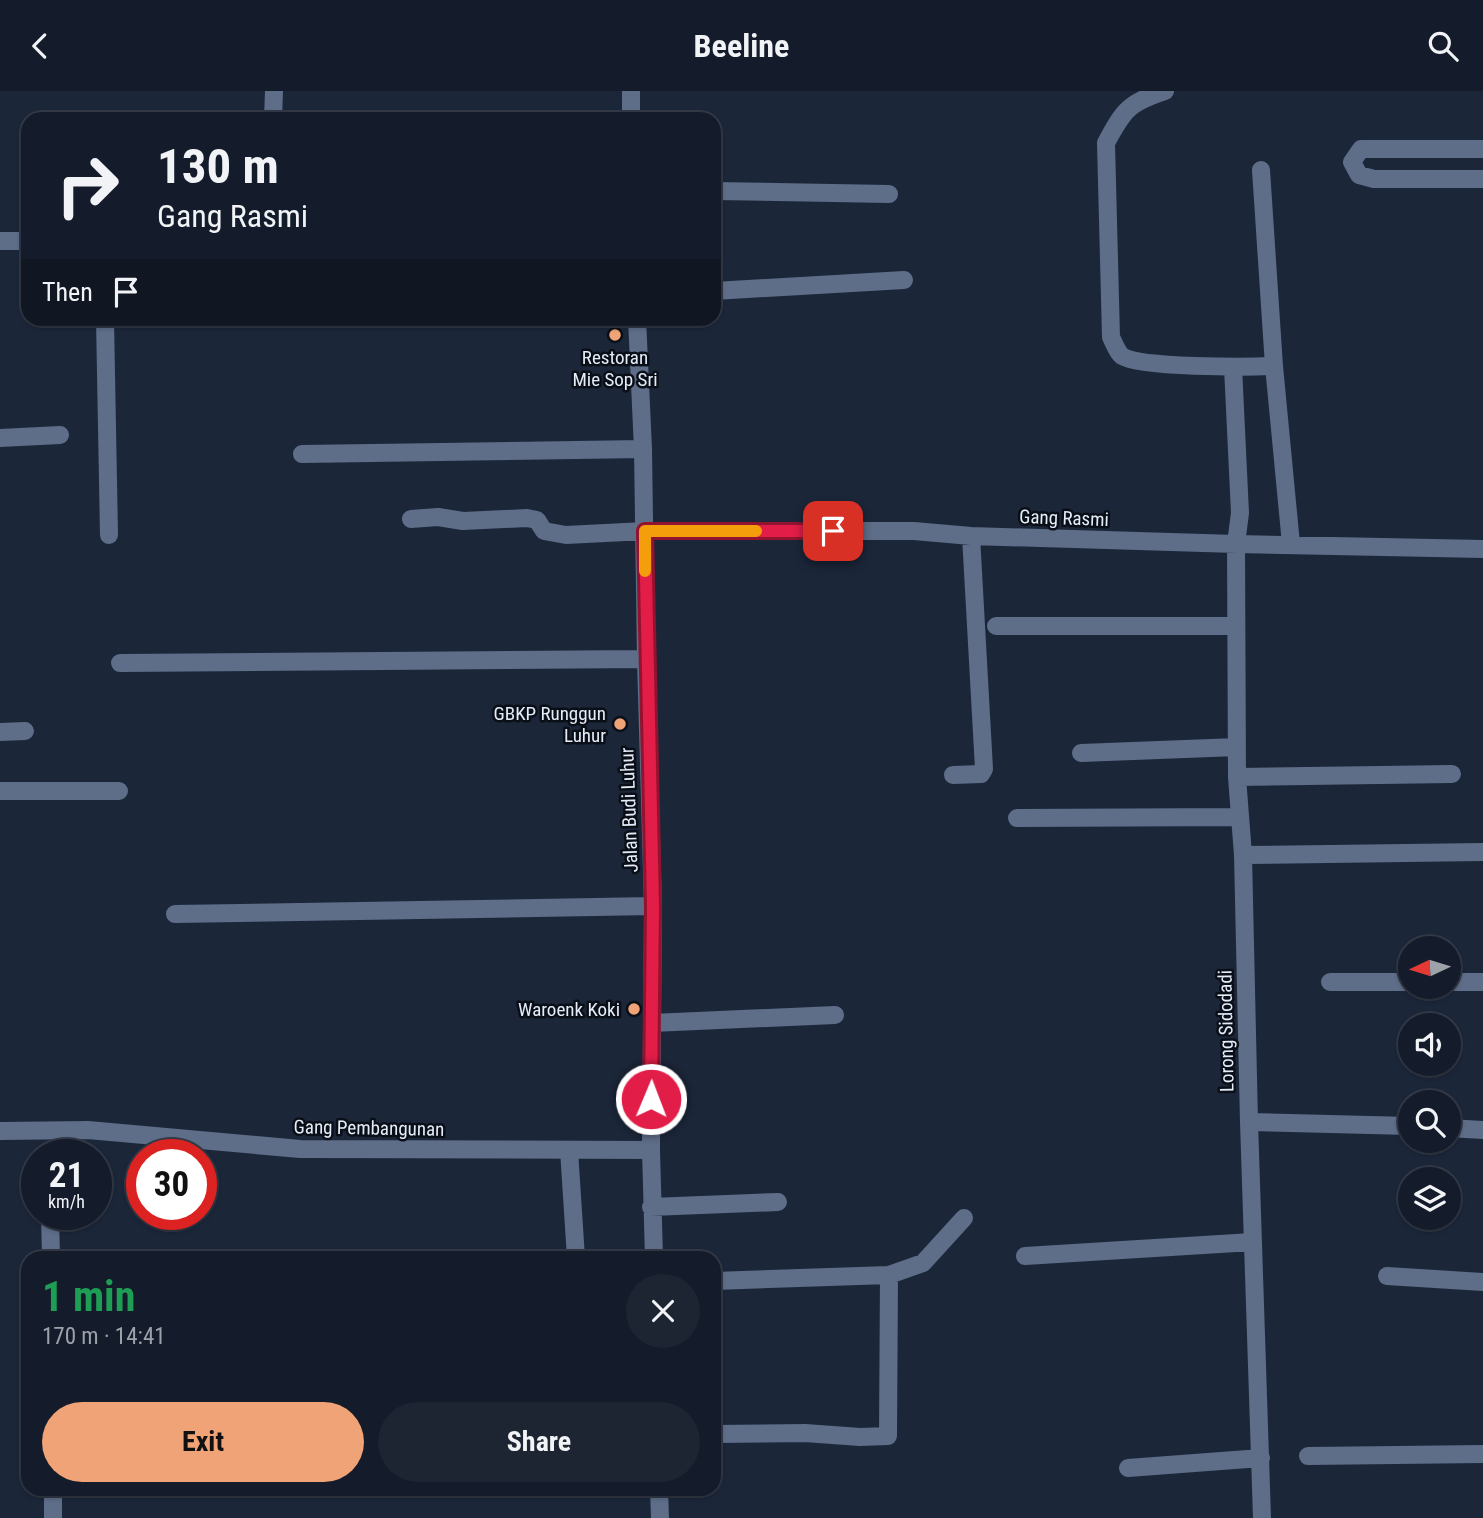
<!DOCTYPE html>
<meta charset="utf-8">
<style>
:root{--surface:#141c2b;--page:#1d2533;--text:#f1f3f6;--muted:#9da1a9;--line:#333a47;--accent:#efa376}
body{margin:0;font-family:"Roboto Condensed",sans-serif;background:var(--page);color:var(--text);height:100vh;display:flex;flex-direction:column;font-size:26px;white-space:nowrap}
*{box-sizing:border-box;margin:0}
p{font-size:23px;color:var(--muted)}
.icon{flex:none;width:38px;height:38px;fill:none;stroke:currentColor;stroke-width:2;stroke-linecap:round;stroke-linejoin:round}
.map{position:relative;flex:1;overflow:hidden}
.side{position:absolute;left:21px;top:1160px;width:700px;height:245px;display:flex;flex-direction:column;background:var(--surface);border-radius:21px;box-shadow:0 2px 5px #0004,0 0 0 2px var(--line)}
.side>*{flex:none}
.top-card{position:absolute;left:21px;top:21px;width:700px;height:214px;border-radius:21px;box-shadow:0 2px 5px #0004,0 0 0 2px var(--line);background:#141c2b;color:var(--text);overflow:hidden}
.needle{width:46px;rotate:266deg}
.buttons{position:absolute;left:1398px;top:845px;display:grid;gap:14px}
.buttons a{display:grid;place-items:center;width:63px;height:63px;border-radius:50%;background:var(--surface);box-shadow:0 2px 5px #0004,0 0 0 2px var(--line);font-size:35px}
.speed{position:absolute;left:21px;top:1048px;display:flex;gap:14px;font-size:35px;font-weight:700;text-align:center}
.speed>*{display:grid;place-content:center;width:91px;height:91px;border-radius:50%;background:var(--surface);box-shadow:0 2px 5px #0004,0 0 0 2px var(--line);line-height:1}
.speed small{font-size:18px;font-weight:400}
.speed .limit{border:10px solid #d22;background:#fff;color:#111}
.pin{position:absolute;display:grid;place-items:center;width:60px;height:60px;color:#fff;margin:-30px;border-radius:14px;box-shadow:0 4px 10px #0006}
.me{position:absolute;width:77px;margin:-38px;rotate:1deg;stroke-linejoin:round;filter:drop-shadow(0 0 5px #0008)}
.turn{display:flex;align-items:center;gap:24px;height:147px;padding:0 21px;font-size:32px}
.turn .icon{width:91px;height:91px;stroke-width:2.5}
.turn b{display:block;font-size:49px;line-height:60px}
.then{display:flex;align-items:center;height:66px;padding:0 21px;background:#0003;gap:14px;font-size:26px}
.round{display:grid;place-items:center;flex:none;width:74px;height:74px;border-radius:37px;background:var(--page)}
.head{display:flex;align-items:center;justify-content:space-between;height:119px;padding:0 21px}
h1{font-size:42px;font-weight:700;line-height:52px;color:#1e9e55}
.action{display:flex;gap:14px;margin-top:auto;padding:14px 21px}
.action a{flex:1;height:80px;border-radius:42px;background:var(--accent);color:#111;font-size:28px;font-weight:700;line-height:80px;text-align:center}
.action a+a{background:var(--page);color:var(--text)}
header{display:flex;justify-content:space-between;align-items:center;height:91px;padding:0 21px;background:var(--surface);font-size:32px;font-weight:700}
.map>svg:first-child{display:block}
</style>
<header><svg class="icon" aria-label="back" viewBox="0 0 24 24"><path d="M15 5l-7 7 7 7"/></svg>Beeline<svg class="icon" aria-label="search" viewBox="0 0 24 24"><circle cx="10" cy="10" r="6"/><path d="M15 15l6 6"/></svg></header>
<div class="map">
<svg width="1483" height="1427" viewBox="0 0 1483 1427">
<rect width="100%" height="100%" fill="#1b2639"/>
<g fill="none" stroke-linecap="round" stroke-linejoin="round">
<!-- minor -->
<path stroke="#5e6d88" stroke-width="18" d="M631,0V28
M1165,0C1129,12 1124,18 1106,52L1111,246C1114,252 1117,261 1122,265C1139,277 1249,276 1274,275L1291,453
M273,28L274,0
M1483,58H1361L1352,71L1359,84L1374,88H1483
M1261,79L1274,275
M714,100L889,103
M0,150H28
M714,200L904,189
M105,228L109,444
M637,228L643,358L646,568L653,815L651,1059L654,1167
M1233,276L1240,422L1236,453L1237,686L1243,764L1249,1031L1262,1427
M0,347L60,344
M302,363L643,358
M411,428L438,426L463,430L527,427L537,429L544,440L566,444L645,440H914L971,445L1236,453L1483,458
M996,535H1235
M120,572L646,568
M0,641L25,640
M1081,662L1237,656
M953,684L981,683L984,678L971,445
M1237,686L1452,683
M0,700H119
M1017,727L1240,726
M1243,764L1483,761
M175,823L653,815
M1330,891H1410
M1449,891H1483
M652,932L835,924
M1249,1031L1410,1035
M1449,1037L1483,1039
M0,1040L88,1039L300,1058L651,1059
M569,1059L576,1167
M651,1116L778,1111
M50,1124L51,1167
M1025,1165L1252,1151
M1387,1185L1483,1191
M714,1190L889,1184L923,1172L964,1127
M714,1343L805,1342L860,1346L888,1345L889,1184
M1308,1365L1483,1363
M1128,1377L1261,1367
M53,1398V1427
M659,1398L660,1427"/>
</g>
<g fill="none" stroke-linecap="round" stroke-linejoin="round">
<!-- route casing -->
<g stroke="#92132f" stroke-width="18">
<path id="route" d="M651,1008L653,815L645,440H833"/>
</g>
<!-- route -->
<use href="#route" stroke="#e11d48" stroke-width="12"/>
<!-- slow -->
<path stroke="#f59e0b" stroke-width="12" d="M645,480V440H756"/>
</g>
<!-- markers -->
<g fill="#efa376" stroke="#0a0f17" stroke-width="2.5">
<circle cx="615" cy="244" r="7"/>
<circle cx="620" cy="633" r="7"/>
<circle cx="634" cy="918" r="7"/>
</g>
<g text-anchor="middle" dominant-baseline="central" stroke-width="5" stroke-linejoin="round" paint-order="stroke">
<!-- poi labels -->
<g font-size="19" fill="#e4ecf9" stroke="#0a0f17" text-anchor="end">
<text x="615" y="266" text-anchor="middle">Restoran<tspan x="615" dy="22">Mie Sop Sri</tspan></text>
<text x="606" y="622">GBKP Runggun<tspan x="606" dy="22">Luhur</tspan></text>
<text x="620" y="918">Waroenk Koki</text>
</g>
<!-- street labels -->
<g font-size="19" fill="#e4ecf9" stroke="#0a0f17">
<text transform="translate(1064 427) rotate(2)">Gang Rasmi</text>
<text transform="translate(629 719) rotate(-92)">Jalan Budi Luhur</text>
<text transform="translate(1226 940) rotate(-91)">Lorong Sidodadi</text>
<text transform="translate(369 1037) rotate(1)">Gang Pembangunan</text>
</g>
</g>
</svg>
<div class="buttons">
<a><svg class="needle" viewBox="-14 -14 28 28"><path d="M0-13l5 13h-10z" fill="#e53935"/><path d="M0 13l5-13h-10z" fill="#9da1a9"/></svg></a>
<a><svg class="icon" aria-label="sound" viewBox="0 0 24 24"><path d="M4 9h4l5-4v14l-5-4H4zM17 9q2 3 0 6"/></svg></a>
<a><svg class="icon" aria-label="search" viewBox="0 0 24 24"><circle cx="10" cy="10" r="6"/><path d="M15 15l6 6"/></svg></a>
<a><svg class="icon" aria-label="layers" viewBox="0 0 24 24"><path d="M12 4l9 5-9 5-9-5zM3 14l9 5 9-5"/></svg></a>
</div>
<div class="speed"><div>21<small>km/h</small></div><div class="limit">30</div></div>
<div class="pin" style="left:833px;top:440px;background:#d93025"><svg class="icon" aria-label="arrive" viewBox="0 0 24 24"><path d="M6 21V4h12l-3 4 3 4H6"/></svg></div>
<svg class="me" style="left:651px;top:1008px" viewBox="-20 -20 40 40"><circle r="17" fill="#e11d48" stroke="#fff" stroke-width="3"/><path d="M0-11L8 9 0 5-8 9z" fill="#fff"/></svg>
<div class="top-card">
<div class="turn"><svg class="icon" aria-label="right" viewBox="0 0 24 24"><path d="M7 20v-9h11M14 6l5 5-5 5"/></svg><div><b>130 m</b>Gang Rasmi</div></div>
<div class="then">Then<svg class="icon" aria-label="arrive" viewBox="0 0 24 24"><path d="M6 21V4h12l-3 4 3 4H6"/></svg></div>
</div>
<section class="side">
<div class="head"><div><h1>1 min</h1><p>170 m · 14:41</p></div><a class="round"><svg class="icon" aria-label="close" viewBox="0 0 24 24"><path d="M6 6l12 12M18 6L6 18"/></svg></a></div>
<div class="action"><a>Exit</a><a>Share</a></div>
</section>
</div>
